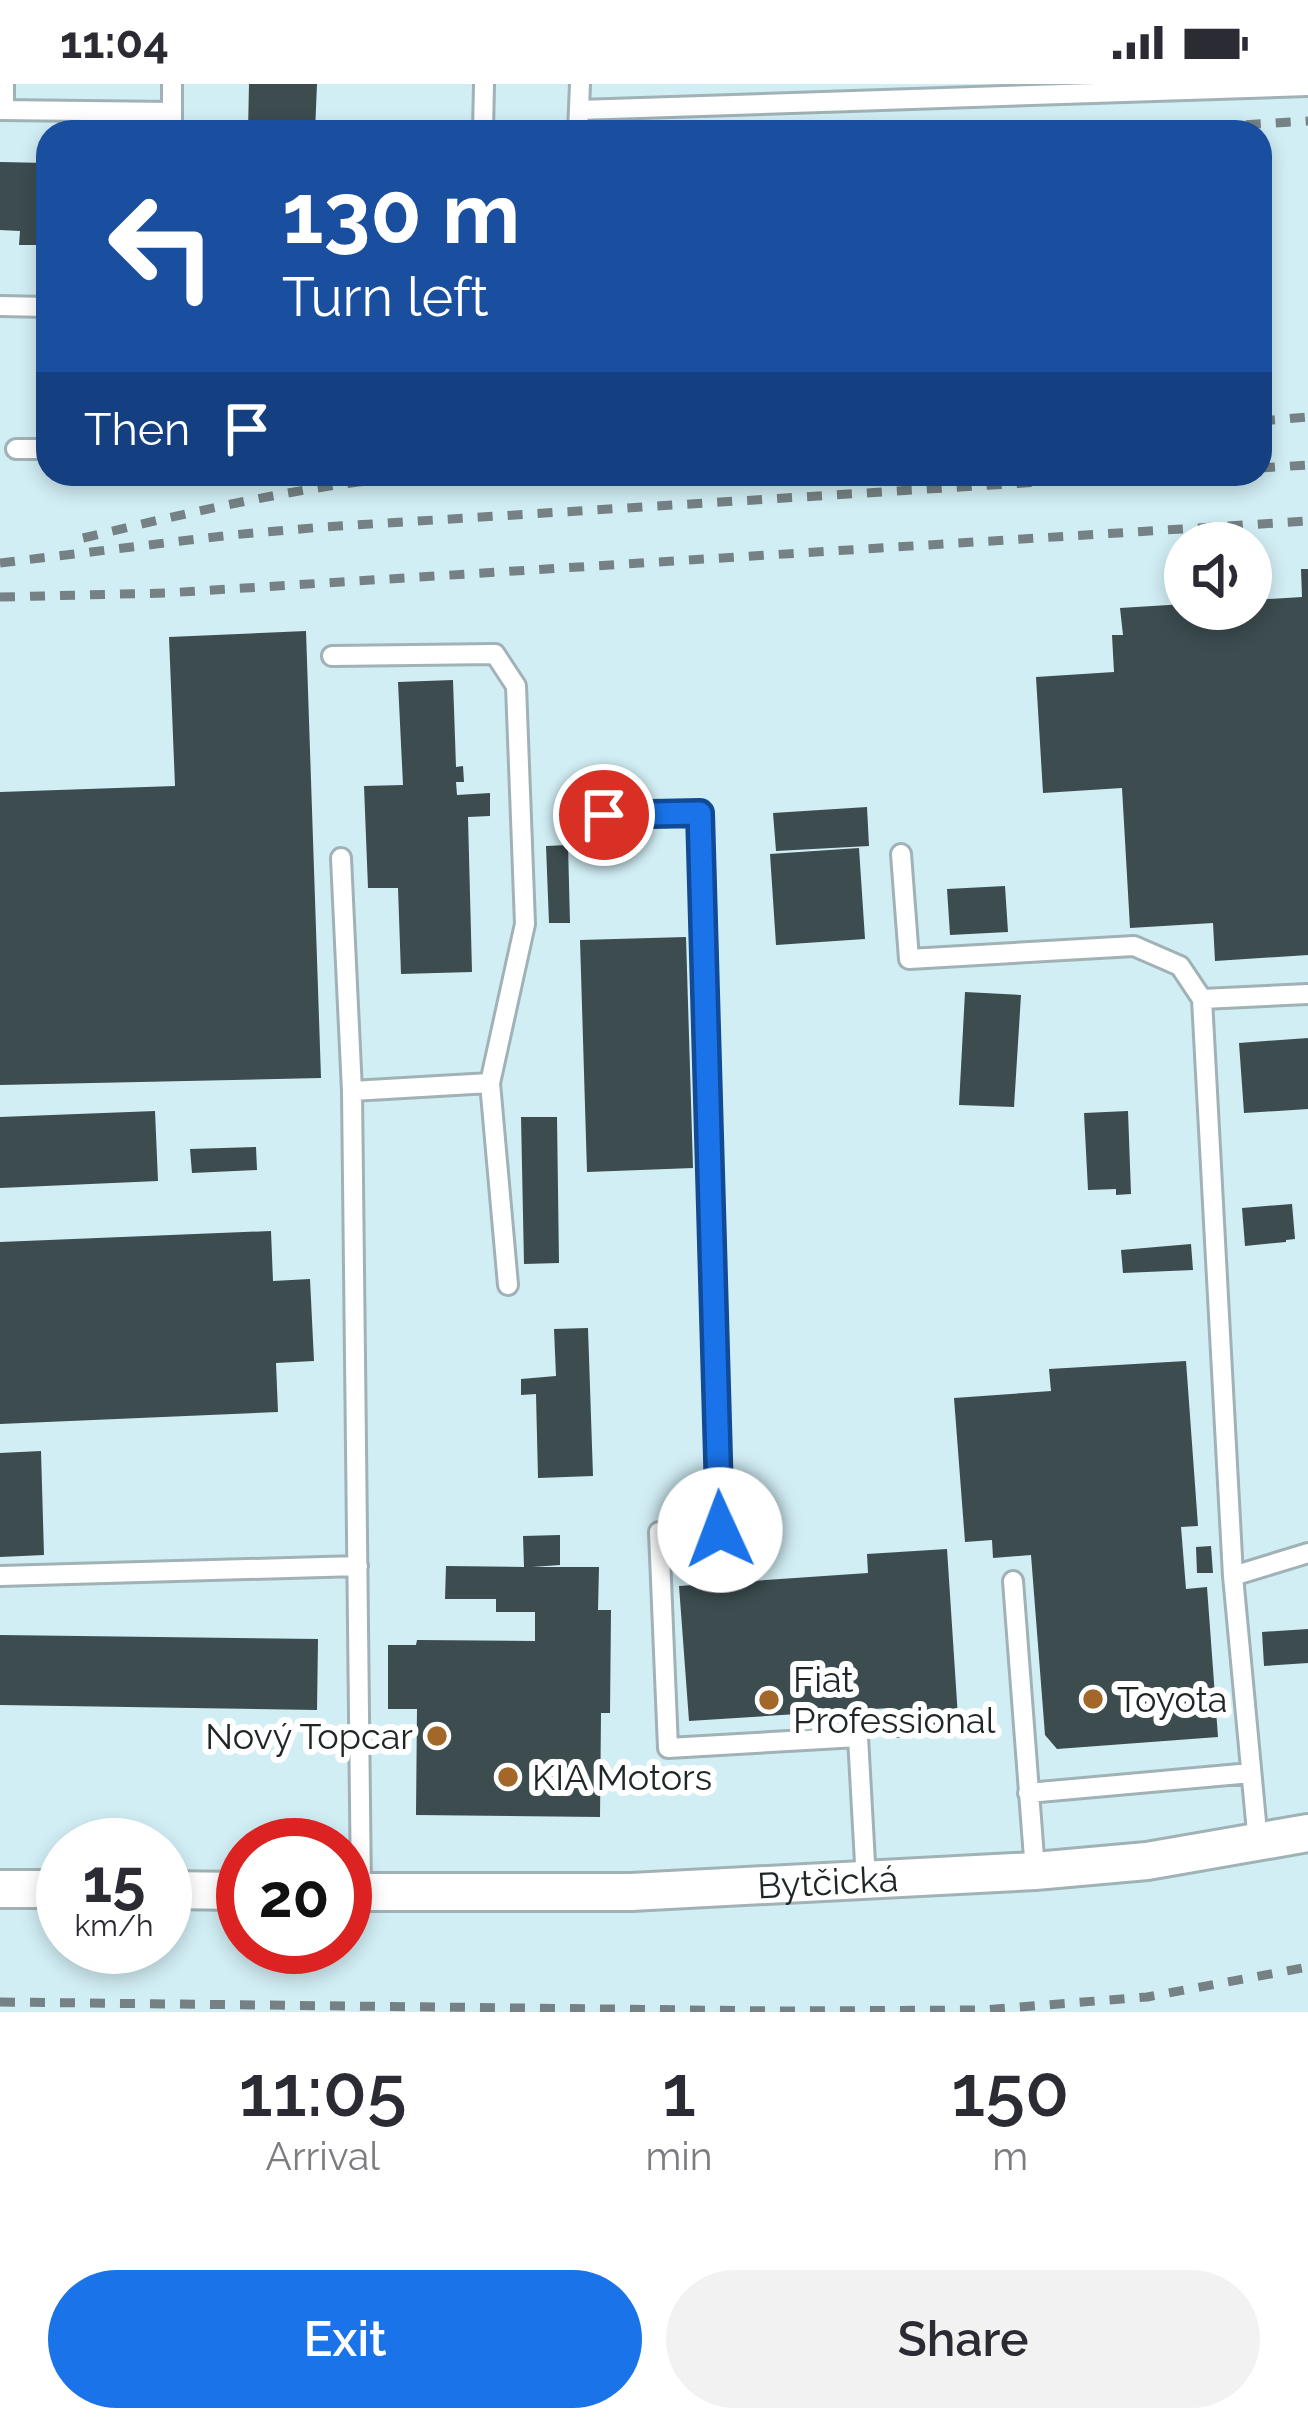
<!DOCTYPE html>
<meta charset="utf-8">
<style>
:root{--surface:#fff;--page:#f2f2f3;--text:#2b2b33;--muted:#7c7c81;--accent:#1a73e8}
body{margin:0;font-family:Raleway,sans-serif;background:var(--page);color:var(--text);height:100vh;display:flex;flex-direction:column;font-size:45px;white-space:nowrap}
*{box-sizing:border-box;margin:0}
p{font-size:39px;color:var(--muted)}
.icon{flex:none;width:66px;height:66px;fill:none;stroke:currentColor;stroke-width:2;stroke-linecap:round;stroke-linejoin:round}
.map{position:relative;height:1928px;overflow:hidden}
.side{display:flex;flex-direction:column;background:var(--surface);flex:1}
.side>*{flex:none}
.banner{position:absolute;left:36px;top:36px;width:1236px;height:366px;border-radius:36px;box-shadow:0 6px 18px #0003;background:#1a4fa0;color:#fff;overflow:hidden}
.controls{position:absolute;left:1164px;top:438px;display:grid;gap:24px}
.controls a{display:grid;place-items:center;width:108px;height:108px;border-radius:50%;background:var(--surface);box-shadow:0 6px 18px #0003;font-size:60px}
.speed{position:absolute;left:36px;top:1734px;display:flex;gap:24px;font-size:60px;font-weight:700;text-align:center}
.speed>*{display:grid;place-content:center;width:156px;height:156px;border-radius:50%;background:var(--surface);box-shadow:0 6px 18px #0003;line-height:1}
.speed small{font-size:30px;font-weight:400}
.speed .limit{border:18px solid #d22;background:#fff;color:#111}
.pin{position:absolute;display:grid;place-items:center;width:102px;height:102px;color:#fff;margin:-51px;border:6px solid #fff;border-radius:50%;box-shadow:0 3px 12px #0007}
.me{position:absolute;width:132px;margin:-66px;rotate:358deg;stroke-linejoin:round;filter:drop-shadow(0 0 9px #0008)}
.turn{display:flex;align-items:center;gap:42px;height:252px;padding:0 48px;font-size:54px}
.turn .icon{width:156px;height:156px;stroke-width:2.5}
.turn b{display:block;font-size:84px;line-height:102px}
.then{display:flex;align-items:center;height:114px;padding:0 48px;background:#0003;gap:24px;font-size:45px}
.eta{display:flex;justify-content:space-evenly;align-items:center;height:204px;text-align:center}
.eta b{font-size:72px;font-weight:600;line-height:84px}
.action{display:flex;gap:24px;margin-top:auto;padding:24px 48px}
.action a{flex:1;height:138px;border-radius:72px;background:var(--accent);color:#fff;font-size:48px;font-weight:600;line-height:138px;text-align:center}
.action a+a{background:var(--page);color:var(--text)}
.status{display:flex;justify-content:space-between;align-items:center;height:84px;padding:0 60px;background:var(--surface);direction:ltr}
.status svg{height:33px;fill:currentColor}
.map>svg:first-child{display:block}
</style>
<div class="status"><b>11:04</b><svg viewBox="0 0 49 12"><path d="M0 12V9h3v3zM5 12V6h3v6zM10 12V3h3v9zM15 12V0h3v12zM26 1h20v11H26zM47 4h2v5h-2z"/></svg></div>
<div class="map">
<svg width="1308" height="1928" viewBox="0 0 1308 1928">
<rect width="100%" height="100%" fill="#e7fafe"/>
<!-- built -->
<path fill="#d1eef4" fill-rule="evenodd" d="M0,0H1308V1928H0ZM48,48H1260V390H48ZM1185,459H1251V525H1185ZM63,1761H165V1863H63ZM243,1761H345V1863H243Z"/>
<!-- building -->
<path fill="#3c4c4f" d="M249,0H317L315,48H248Z
M0,78L48,79V148H38L37,161H19L20,147L0,146Z
M1301,485H1308V871L1215,877L1213,839L1130,844L1122,704L1043,709L1036,593L1114,588L1112,551H1123L1120,524L1185,520V525H1251V516L1302,513Z
M306,547L321,994L0,1001V708L175,702L169,553Z
M453,596L456,683L463,682L464,698H456L457,711L490,709V732L468,733L472,888L401,890L398,804H368L364,702L403,701L398,598Z
M867,723L869,762L776,767L773,729Z
M568,761L570,839H549L546,762Z
M859,764L865,855L776,861L770,770Z
M1005,802L1008,848L950,851L947,805Z
M686,853L693,1084L587,1088L580,856Z
M965,908L1021,911L1014,1023L959,1021Z
M1308,954V1025L1244,1029L1239,959Z
M155,1027L158,1097L0,1104V1033Z
M1128,1027L1131,1110L1116,1111V1105L1088,1106L1084,1029Z
M521,1033H557L559,1179L524,1180Z
M256,1063L257,1086L192,1089L190,1065Z
M1292,1120L1295,1155L1286,1156V1158L1245,1162L1242,1124Z
M271,1147L273,1197L310,1195L314,1277L276,1279L278,1328L0,1340V1158Z
M1191,1160L1193,1186L1123,1189L1121,1166Z
M588,1244L593,1392L538,1394L536,1310L521,1311V1295L556,1292L554,1245Z
M1186,1277L1198,1442L1181,1443L1186,1505L1207,1503L1218,1653L1057,1665L1045,1651L1031,1471L993,1474L992,1456L965,1458L954,1314L1051,1307L1049,1285Z
M41,1367L44,1471L0,1473V1369Z
M560,1451V1481L532,1483H599L598,1526H611L610,1629H601L600,1733L416,1731L417,1625H388V1561H416L417,1556L535,1557V1528H496V1515H445L446,1482L524,1483L523,1452Z
M1211,1462L1213,1489H1197L1196,1463Z
M947,1465L959,1649L892,1654L890,1624L689,1637L679,1502L868,1489L867,1470Z
M1308,1545V1579L1264,1582L1262,1548Z
M0,1551L318,1555L317,1626L0,1621Z"/>
<g fill="none" stroke-linecap="round" stroke-linejoin="round">
<!-- service casing -->
<g stroke="#a0b2b6" stroke-width="24">
<path id="service" d="M0,26L172,28
M4,26V0
M579,26L1308,2
M172,48V0
M483,48L484,0
M578,48L580,0
M0,222L48,223
M16,365H48
M332,572L495,570L516,602L525,840L490,999L508,1201
M604,731L700,729L720,1446L659,1448L668,1664L858,1653L866,1797
M901,770L909,875L1134,862L1180,882L1202,915
M341,774L352,1007L361,1808
M352,1007L490,999
M0,1492L358,1482
M1233,1492L1308,1469
M1013,1497L1035,1787
M1028,1709L1251,1689
M1258,1759L1233,1492L1202,915L1308,910"/>
</g>
<!-- minor casing -->
<g stroke="#a0b2b6" stroke-width="42">
<g id="minor">
<path d="M0,1805H63"/>
<path d="M165,1806L243,1807"/>
<path id="s1" d="M345,1808H631L1035,1787L1147,1777L1308,1749"/>
</g>
</g>
<!-- service -->
<use href="#service" stroke="#fff" stroke-width="18"/>
<!-- minor -->
<use href="#minor" stroke="#fff" stroke-width="36"/>
<!-- rail -->
<path stroke="#758184" stroke-width="9" stroke-dasharray="15 15" stroke-linecap="butt" d="M1126,48L1308,37
M1260,337L1308,333
M1260,384L1308,381
M83,454C200,426 317,398 437,390
M0,479L231,451L323,443L1168,390
M0,513L166,509L1308,437
M0,1918L780,1927L982,1926L1147,1913L1308,1883"/>
</g>
<g fill="none" stroke-linecap="round" stroke-linejoin="round">
<!-- route casing -->
<g stroke="#114b97" stroke-width="30">
<path id="route" d="M604,731L700,729L720,1446"/>
</g>
<!-- route -->
<use href="#route" stroke="#1a73e8" stroke-width="21"/>
</g>
<!-- markers -->
<g fill="#a3672a" stroke="#fff" stroke-width="4.5">
<circle cx="1093" cy="1615" r="12"/>
<circle cx="769" cy="1616" r="12"/>
<circle cx="437" cy="1652" r="12"/>
<circle cx="508" cy="1693" r="12"/>
</g>
<g text-anchor="middle" dominant-baseline="central" stroke-width="12" stroke-linejoin="round" paint-order="stroke">
<!-- poi labels -->
<g font-size="36" fill="#1f2627" stroke="#fff" text-anchor="start">
<text x="793" y="1595">Fiat<tspan x="793" dy="41">Professional</tspan></text>
<text x="1117" y="1615">Toyota</text>
<text x="413" y="1652" text-anchor="end">Nový Topcar</text>
<text x="532" y="1693">KIA Motors</text>
</g>
<!-- street labels -->
<g font-size="36" fill="#1f2627" stroke="#fff">
<text stroke="none"><textPath href="#s1" startOffset="483">Bytčická</textPath></text>
</g>
</g>
</svg>
<div class="controls">
<a><svg class="icon" aria-label="sound" viewBox="0 0 24 24"><path d="M4 9h4l5-4v14l-5-4H4zM17 9q2 3 0 6"/></svg></a>
</div>
<div class="speed"><div>15<small>km/h</small></div><div class="limit">20</div></div>
<div class="pin" style="left:604px;top:731px;background:#d93025"><svg class="icon" aria-label="arrive" viewBox="0 0 24 24"><path d="M6 21V4h12l-3 4 3 4H6"/></svg></div>
<svg class="me" style="left:720px;top:1446px" viewBox="-20 -20 40 40"><circle r="19" fill="#fff"/><path d="M0-13L10 11 0 6-10 11z" fill="#1a73e8"/></svg>
<div class="banner">
<div class="turn"><svg class="icon" aria-label="left" viewBox="0 0 24 24"><path d="M17 20v-9H6M10 6l-5 5 5 5"/></svg><div><b>130 m</b>Turn left</div></div>
<div class="then">Then<svg class="icon" aria-label="arrive" viewBox="0 0 24 24"><path d="M6 21V4h12l-3 4 3 4H6"/></svg></div>
</div>
</div>
<section class="side">
<div class="eta">
<div><b>11:05</b><p>Arrival</p></div>
<div><b>1</b><p>min</p></div>
<div><b>150</b><p>m</p></div>
</div>
<div class="action"><a>Exit</a><a>Share</a></div>
</section>
